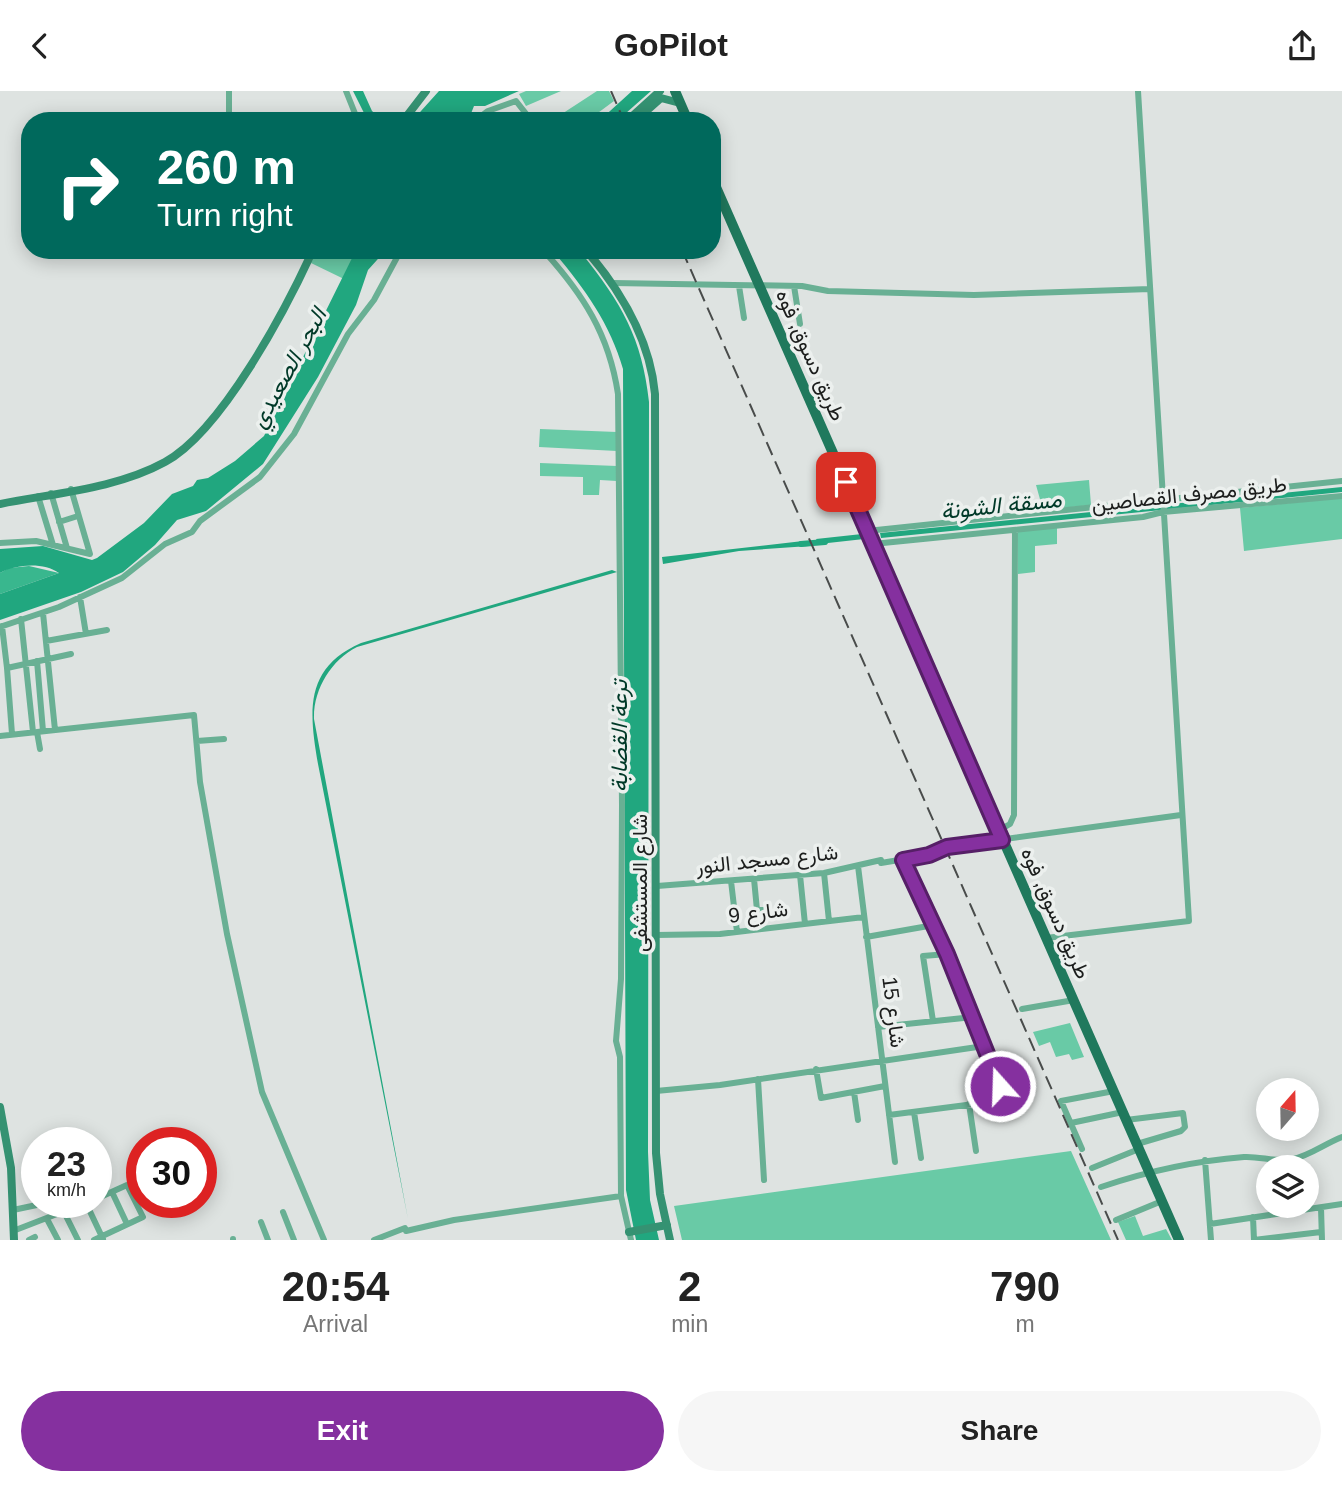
<!DOCTYPE html>
<meta charset="utf-8">
<style>
:root{--surface:#fff;--page:#f6f6f6;--text:#222;--muted:#767676;--accent:#85309f}
body{margin:0;font-family:Arial,Vazirmatn,sans-serif;background:var(--page);color:var(--text);height:100vh;display:flex;flex-direction:column;font-size:26px;white-space:nowrap}
*{box-sizing:border-box;margin:0}
p{font-size:23px;color:var(--muted)}
.icon{flex:none;width:38px;height:38px;fill:none;stroke:currentColor;stroke-width:2;stroke-linecap:round;stroke-linejoin:round}
.map{position:relative;height:1149px;overflow:hidden}
.details{display:flex;flex-direction:column;background:var(--surface);flex:1}
.details>*{flex:none}
.hud{position:absolute;left:21px;top:21px;width:700px;height:147px;border-radius:28px;box-shadow:0 4px 18px #0003;background:#00695c;color:#fff;overflow:hidden}
.needle{width:46px;rotate:20deg}
.fabs{position:absolute;left:1256px;top:987px;display:grid;gap:14px}
.fabs a{display:grid;place-items:center;width:63px;height:63px;border-radius:50%;background:var(--surface);box-shadow:0 4px 18px #0003;font-size:35px}
.speed{position:absolute;left:21px;top:1036px;display:flex;gap:14px;font-size:35px;font-weight:700;text-align:center}
.speed>*{display:grid;place-content:center;width:91px;height:91px;border-radius:50%;background:var(--surface);box-shadow:0 4px 18px #0003;line-height:1}
.speed small{font-size:18px;font-weight:400}
.speed .limit{border:10px solid #d22;background:#fff;color:#111}
.pin{position:absolute;display:grid;place-items:center;width:60px;height:60px;color:#fff;margin:-30px;border-radius:14px;box-shadow:0 4px 10px #0006}
.me{position:absolute;width:77px;margin:-38px;rotate:340deg;stroke-linejoin:round;filter:drop-shadow(0 0 5px #0008)}
.turn{display:flex;align-items:center;gap:24px;height:147px;padding:0 21px;font-size:32px}
.turn .icon{width:91px;height:91px;stroke-width:2.5}
.turn b{display:block;font-size:49px;line-height:60px}
.eta{display:flex;justify-content:space-evenly;align-items:center;height:119px;text-align:center}
.eta b{font-size:42px;font-weight:800;line-height:49px}
.action{display:flex;gap:14px;margin-top:auto;padding:14px 21px}
.action a{flex:1;height:80px;border-radius:42px;background:var(--accent);color:#fff;font-size:28px;font-weight:800;line-height:80px;text-align:center}
.action a+a{background:var(--page);color:var(--text)}
header{display:flex;justify-content:space-between;align-items:center;height:91px;padding:0 21px;background:var(--surface);font-size:32px;font-weight:800}
.map>svg:first-child{display:block}
</style>
<header><svg class="icon" aria-label="back" viewBox="0 0 24 24"><path d="M15 5l-7 7 7 7"/></svg>GoPilot<svg class="icon" aria-label="share" viewBox="0 0 24 24"><path d="M12 15V3M7 8l5-5 5 5M5 13v7h14v-7"/></svg></header>
<div class="map">
<svg width="1342" height="1149" viewBox="0 0 1342 1149">
<rect width="100%" height="100%" fill="#dee3e1"/>
<!-- green -->
<path fill="#69caa6" d="M526,0H561L526,15L519,3Z
M597,0H609L614,10L587,30H551Z
M317,159H356L344,188L311,172Z
M540,338L617,341V360L539,356Z
M540,372L617,375V390L600,389L599,404H583V386L540,385Z
M1089,389L1091,414L1043,419L1036,394Z
M1342,407V448L1244,460L1240,417Z
M1057,437V453L1035,455V481L1018,483V440Z
M1070,932L1084,966L1072,969L1069,963L1056,966L1050,951L1039,955L1033,941Z
M1071,1060L1111,1149H682L674,1115Z
M1135,1125L1143,1145L1166,1138L1172,1149H1126L1118,1131Z"/>
<!-- forest -->
<path fill="#39b78e" d="M29,475L59,482L0,503V482L9,477Z"/>
<!-- water -->
<path fill="#21a77f" d="M353,0H363L372,20L384,30H368Z
M439,0H519L485,15H474L468,30H412Z
M632,0H651L617,30H599Z
M356,159H386L368,179L356,214L318,286L263,373L206,420L177,429L155,454L123,481L81,501L0,529V503L59,482C44,471 16,473 0,482V458L43,455L92,469L97,467L144,432L172,403L193,395L197,389L208,387L235,370L264,345Z
M552,159H579C620,210 642,245 649,311L648,1061L650,1109L659,1149H636L626,1099L623,278C610,232 583,195 552,159Z
M1342,396V401L881,447L880,442Z
M862,443L864,448L819,453L816,448Z
M803,450H808L809,455L739,460L663,473L662,466Z
M612,479L617,481L357,556C331,569 313,599 314,628L408,1128L318,673C309,621 304,577 361,552Z"/>
<g fill="none" stroke-linecap="round" stroke-linejoin="round">
<!-- canal -->
<path stroke="#21a77f" stroke-width="6" d="M801,453L825,451"/>
<!-- street -->
<path stroke="#69b094" stroke-width="6" d="M346,0L358,30
M229,30V0
M475,30L488,20L516,10L531,29
M543,159C583,203 609,243 618,303L622,714L621,888L616,950L620,966L621,1105L631,1149
M613,192L802,195L828,200L974,204L1150,198
M739,195L744,227
M794,195L800,233
M51,402L67,457
M38,405L53,454
M59,431L78,425
M867,440L1342,390
M0,452L36,450L90,463L71,398
M873,453L1143,426L1163,421L1342,405
M80,506L86,543
M43,522L55,639
M21,528L33,641
M2,535L7,577
M0,536L59,516L122,487L165,453L192,441L200,430L260,386L294,343L348,243L374,209L401,159
M46,550L107,539
M37,570L43,640
M37,641L40,658
M12,643L7,577L71,563
M0,645L194,624L200,691L227,843L262,1001L324,1149
M197,650L224,648
M998,740L1010,733L1014,724L1015,439
M881,772L929,764L947,756L1181,724
M858,775L895,1071
M824,782L829,830
M800,784L805,833
M754,788L757,819H767
M731,790L737,841
M657,795L824,782L881,769
M656,844L720,843L864,826
M866,846L934,834
M1046,847L1189,830L1138,0
M1022,918L1074,909
M933,930L923,865L947,863
M878,936L973,926
M816,978L821,1007L885,995
M758,988L764,1089
M656,1000L720,994L984,955
M854,1001L858,1029
M969,1013L976,1060
M914,1021L921,1067
M889,1024L1005,1009L947,863L903,769
M1126,1029L1183,1022L1185,1036L1181,1040L1137,1053
M1071,1032L1123,1021
M1082,1058L1061,1010L1114,1000
M1205,1069L1211,1149
M1092,1077L1139,1058
M1101,1096C1148,1080 1194,1070 1244,1066C1261,1065 1276,1072 1293,1068C1309,1065 1326,1052 1342,1046
M112,1101L127,1133
M59,1111L78,1149
M86,1112L103,1148
M1321,1117L1322,1149
M13,1119L51,1111
M283,1121L294,1149
M1253,1126L1254,1149
M47,1128L58,1149
M1116,1129L1162,1110
M261,1131L268,1149
M1210,1133L1342,1113
M13,1140L88,1111
M406,1140L454,1129L621,1105
M233,1148V1149
M29,1149L35,1146
M94,1149L143,1126L127,1094L96,1108
M374,1149L405,1137
M1254,1149L1321,1141"/>
<!-- secondary -->
<path stroke="#359272" stroke-width="8" d="M403,30L426,0
M627,30L660,0
M635,30L661,7L680,12
M586,159C622,201 650,248 655,303L656,1062L660,1103L670,1149
M0,413C54,402 116,398 165,371C222,340 286,218 313,159
M0,1016L11,1077L14,1149
M629,1141L667,1134"/>
<!-- primary -->
<path stroke="#20795d" stroke-width="10" d="M675,0L688,30
M712,87L1179,1149"/>
<!-- rail -->
<path stroke="#494c4b" stroke-width="2" stroke-dasharray="14 7" stroke-linecap="butt" d="M611,0L624,30
M682,159L1118,1149"/>
</g>
<g fill="none" stroke-linecap="round" stroke-linejoin="round">
<!-- route casing -->
<g stroke="#561f67" stroke-width="18">
<path id="route" d="M846,391L1002,749L947,756L929,764L903,769L947,863L1000,995"/>
</g>
<!-- route -->
<use href="#route" stroke="#85309f" stroke-width="12"/>
</g>
<g text-anchor="middle" dominant-baseline="central" stroke-width="7" stroke-linejoin="round" paint-order="stroke">
<!-- street labels -->
<g font-size="21" fill="#1c1e1d" stroke="#ecf0ee">
<text transform="translate(811 264) rotate(66)">طريق دسوق, فوه</text>
<text transform="translate(1189 403) rotate(-6)">طريق مصرف القصاصين</text>
<text transform="translate(767 768) rotate(-6)">شارع مسجد النور</text>
<text transform="translate(639 792) rotate(-90)">شارع المستشفى</text>
<text transform="translate(758 821) rotate(-7)">شارع 9</text>
<text transform="translate(1056 822) rotate(66)">طريق دسوق, فوه</text>
<text transform="translate(894 921) rotate(83)">شارع 15</text>
</g>
<!-- water labels -->
<g font-size="23" font-style="italic" fill="#003928" stroke="#ecf0ee">
<text transform="translate(288 277) rotate(-61)">البحر الصعيدي</text>
<text transform="translate(1001 414) rotate(-6)">مسقة الشونة</text>
<text transform="translate(619 645) rotate(-90)">ترعة القضابة</text>
</g>
</g>
</svg>
<div class="fabs">
<a><svg class="needle" viewBox="-14 -14 28 28"><path d="M0-13l5 13h-10z" fill="#e53935"/><path d="M0 13l5-13h-10z" fill="#767676"/></svg></a>
<a><svg class="icon" aria-label="layers" viewBox="0 0 24 24"><path d="M12 4l9 5-9 5-9-5zM3 14l9 5 9-5"/></svg></a>
</div>
<div class="speed"><div>23<small>km/h</small></div><div class="limit">30</div></div>
<div class="pin" style="left:846px;top:391px;background:#d93025"><svg class="icon" aria-label="arrive" viewBox="0 0 24 24"><path d="M6 21V4h12l-3 4 3 4H6"/></svg></div>
<svg class="me" style="left:1000px;top:995px" viewBox="-20 -20 40 40"><circle r="17" fill="#85309f" stroke="#fff" stroke-width="3"/><path d="M0-11L8 9 0 5-8 9z" fill="#fff"/></svg>
<div class="hud">
<div class="turn"><svg class="icon" aria-label="right" viewBox="0 0 24 24"><path d="M7 20v-9h11M14 6l5 5-5 5"/></svg><div><b>260 m</b>Turn right</div></div>
</div>
</div>
<section class="details">
<div class="eta">
<div><b>20:54</b><p>Arrival</p></div>
<div><b>2</b><p>min</p></div>
<div><b>790</b><p>m</p></div>
</div>
<div class="action"><a>Exit</a><a>Share</a></div>
</section>
